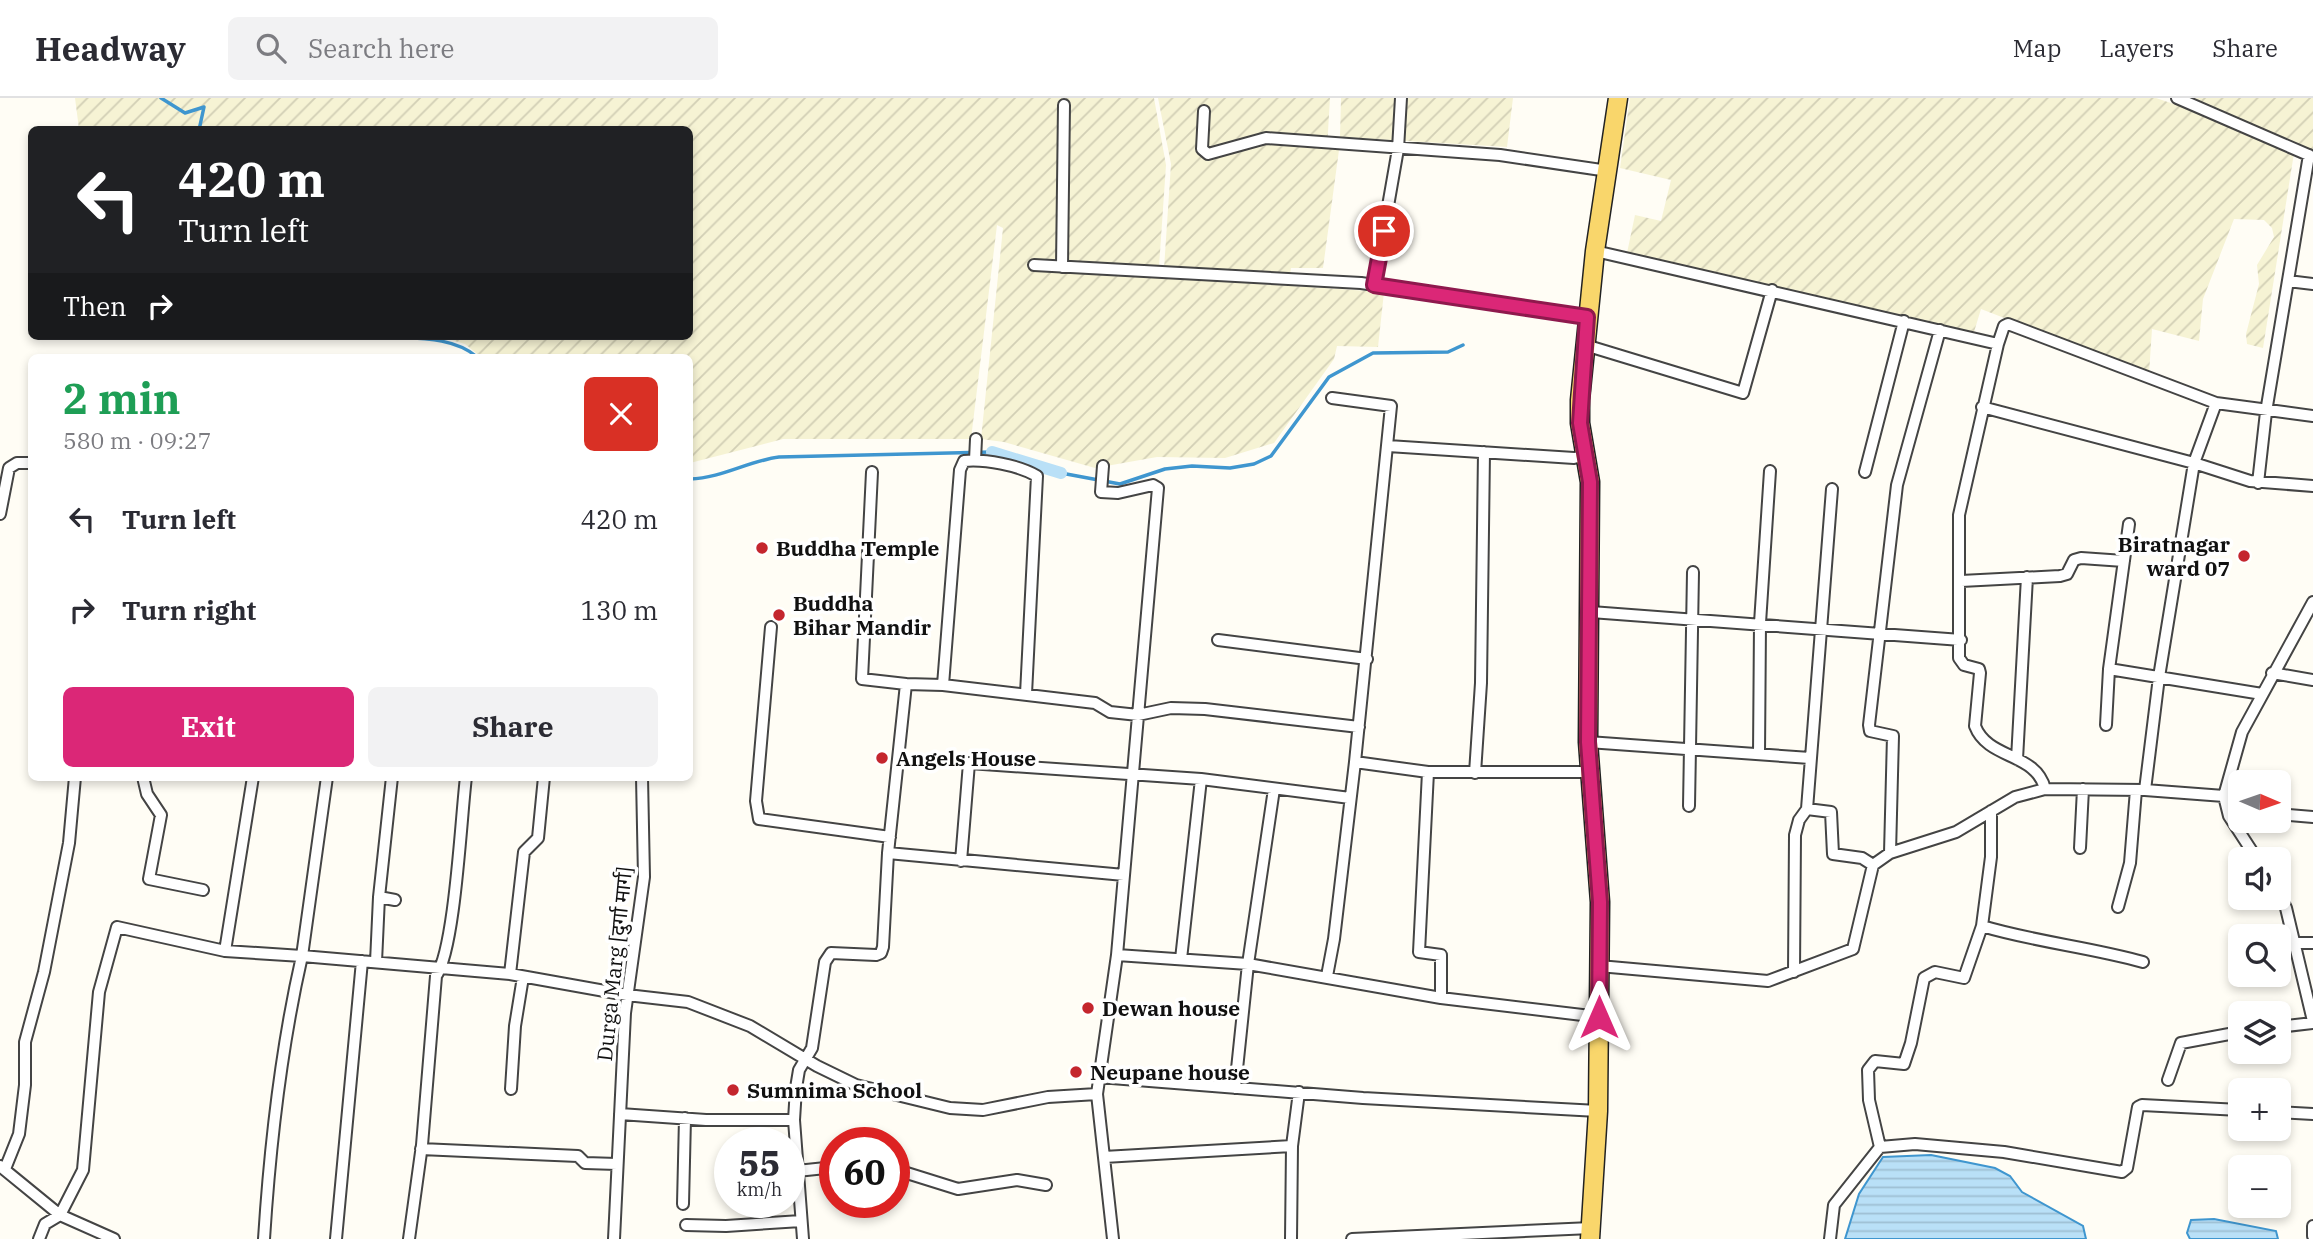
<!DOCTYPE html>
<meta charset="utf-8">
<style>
:root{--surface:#fff;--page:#f2f2f3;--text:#2b2b33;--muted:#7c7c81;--line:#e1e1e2;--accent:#db2777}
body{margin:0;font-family:"IBM Plex Serif","Noto Sans Devanagari",serif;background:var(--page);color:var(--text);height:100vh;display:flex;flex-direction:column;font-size:26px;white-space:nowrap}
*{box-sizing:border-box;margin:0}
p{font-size:23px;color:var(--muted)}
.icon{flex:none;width:38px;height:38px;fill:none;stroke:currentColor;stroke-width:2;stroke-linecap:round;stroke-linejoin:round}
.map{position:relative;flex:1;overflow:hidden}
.sheet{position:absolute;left:28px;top:256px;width:665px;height:427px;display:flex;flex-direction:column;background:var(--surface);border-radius:10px;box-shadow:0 4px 10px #0003}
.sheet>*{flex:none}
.top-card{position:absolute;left:28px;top:28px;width:665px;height:214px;border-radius:10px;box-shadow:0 4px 10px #0003;background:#202124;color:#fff;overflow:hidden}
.needle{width:46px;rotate:92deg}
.controls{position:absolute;left:2228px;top:672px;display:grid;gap:14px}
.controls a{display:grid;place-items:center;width:63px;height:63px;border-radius:10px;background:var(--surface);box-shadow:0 4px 10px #0003;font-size:35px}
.speed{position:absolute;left:714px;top:1029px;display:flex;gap:14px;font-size:35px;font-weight:700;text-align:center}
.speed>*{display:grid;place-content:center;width:91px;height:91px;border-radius:50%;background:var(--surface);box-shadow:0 4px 10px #0003;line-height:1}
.speed small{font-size:18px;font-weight:400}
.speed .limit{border:10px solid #d22;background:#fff;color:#111}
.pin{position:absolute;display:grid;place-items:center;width:60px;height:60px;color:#fff;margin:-30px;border:4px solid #fff;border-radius:50%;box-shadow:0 2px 7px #0007}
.me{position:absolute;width:77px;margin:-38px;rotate:0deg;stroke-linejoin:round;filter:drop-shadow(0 0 5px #0008)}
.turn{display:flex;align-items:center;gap:24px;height:147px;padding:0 35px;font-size:32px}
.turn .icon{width:91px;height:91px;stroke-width:2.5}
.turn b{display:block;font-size:49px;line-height:60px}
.then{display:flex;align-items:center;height:66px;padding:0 35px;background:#0003;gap:14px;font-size:26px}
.round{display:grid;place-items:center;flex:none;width:74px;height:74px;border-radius:10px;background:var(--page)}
.overview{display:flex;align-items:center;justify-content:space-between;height:119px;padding:0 35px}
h1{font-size:42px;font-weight:700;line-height:52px;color:#1e9e55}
.button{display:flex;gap:14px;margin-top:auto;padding:14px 35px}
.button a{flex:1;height:80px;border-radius:10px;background:var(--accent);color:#fff;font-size:28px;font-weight:700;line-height:80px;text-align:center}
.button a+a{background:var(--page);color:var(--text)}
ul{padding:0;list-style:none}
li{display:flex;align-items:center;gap:21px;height:91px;padding:0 35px}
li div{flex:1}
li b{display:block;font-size:26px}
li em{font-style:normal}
header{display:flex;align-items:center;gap:42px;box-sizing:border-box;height:98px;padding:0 35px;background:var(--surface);border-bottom:2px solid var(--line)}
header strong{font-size:33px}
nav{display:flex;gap:38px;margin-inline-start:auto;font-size:24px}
.search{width:490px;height:63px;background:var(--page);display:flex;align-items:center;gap:18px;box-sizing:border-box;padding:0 24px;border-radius:10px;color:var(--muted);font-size:26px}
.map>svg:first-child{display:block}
</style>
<header>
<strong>Headway</strong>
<div class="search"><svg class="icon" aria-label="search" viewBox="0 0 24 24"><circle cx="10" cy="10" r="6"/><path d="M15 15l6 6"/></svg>Search here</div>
<nav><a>Map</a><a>Layers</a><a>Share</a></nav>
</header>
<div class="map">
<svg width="2313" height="1141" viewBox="0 0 2313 1141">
<defs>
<pattern id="farmland-furrows" width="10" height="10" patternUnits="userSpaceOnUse" patternTransform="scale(1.75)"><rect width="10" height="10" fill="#f6f3d4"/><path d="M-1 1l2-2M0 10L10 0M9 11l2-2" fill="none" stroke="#d2cfb5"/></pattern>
<pattern id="water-rules" width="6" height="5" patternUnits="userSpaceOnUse" patternTransform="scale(1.75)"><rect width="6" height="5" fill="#b9e0f7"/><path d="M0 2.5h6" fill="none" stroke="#9ebfd3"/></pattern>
</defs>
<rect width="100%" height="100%" fill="#fffdf5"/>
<!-- farmland -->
<path fill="url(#farmland-furrows)" d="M75,0H1154L1166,67L1159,169L1032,171L1384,194L1378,249L1337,248L1334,261L1274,345L1225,360L1157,359L1095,370L1004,344L981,341L1003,130L997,127L971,341H783L690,365V259H481L465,246L438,238H690V32L79,31Z
M1158,0H1330L1327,50L1339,52L1323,170H1291L1290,177L1164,171L1171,66Z
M1341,0H1513L1507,49L1340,39Z
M1630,0H2156L2197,14L2294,55L2263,250L2247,246L2246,236L2259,186L2257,167L2274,139L2272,130L2264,122L2234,121L2203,201L2199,243L2152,231L2149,276L1981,211L1974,234L1627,155L1635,117L1661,123L1671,82L1620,70Z
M2183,0H2313V54Z"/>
<!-- water -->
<path fill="url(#water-rules)" stroke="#3f96cf" stroke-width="2" d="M1931,1057L1995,1070L2010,1078L2022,1094L2083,1128L2086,1141H1845L1859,1096L1883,1059Z
M2214,1121L2276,1133L2278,1141H2190L2187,1135L2191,1122Z"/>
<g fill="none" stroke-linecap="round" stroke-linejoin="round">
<!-- stream -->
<path stroke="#3f96cf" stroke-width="3.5" d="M161,0L185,15L204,9L199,32
M379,238C411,241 452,237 477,259
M1061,375L1120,386L1165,371L1192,368L1230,370L1254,366L1271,358L1329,279L1373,255L1448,254L1463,247
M690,381C722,380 748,363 779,359L992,354"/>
<!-- canal -->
<path stroke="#b9e0f7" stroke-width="12" d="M992,354L1061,375"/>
<!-- street casing -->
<g stroke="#444" stroke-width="14">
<path id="street" d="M2177,0L2313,59
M1204,13L1202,51L1208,56L1266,40L1500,57L1608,73
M1595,153L1998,246L2004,228L2008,226L2216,305L2313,318
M1034,167L1361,185L1587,219
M1062,169L1064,7
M2288,183L2313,186
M1374,188L1398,51L1401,0
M1998,246L1959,417V560L1964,567L1979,571L1980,575L1975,628C1988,662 2036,654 2045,691
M1585,247L1743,295L1772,192
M1332,300L1391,308L1355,664
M1982,309L2194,365L2250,383L2313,388
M1388,348L1574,360L1587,357
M975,362L976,341
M1103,368L1101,394L1118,395L1153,387L1158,390L1117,857L1097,996L1113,1141
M1865,374L1904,223
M2258,385L2266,314L2309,57
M0,416L9,370L17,365H32
M1961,483L2060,478L2067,476L2074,462L2081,460L2124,463
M1591,514L1961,542
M771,529L756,703L759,721L890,739
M1218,542L1367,561
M2109,571L2262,596
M2272,575L2313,582
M906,586L943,587L960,372L964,363C985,361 1018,367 1037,378L1026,596
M943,587L1095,605L1110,614L1138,617L1171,610L1205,611L1359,629
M2106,627L2109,571L2129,426
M1588,644L1810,660
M1759,656L1760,525L1770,373
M2017,661L2027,479
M1428,674L1419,854L1441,857V900
M1475,675L1481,585L1484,354
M143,679L147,696L161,717L149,781L203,792
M2145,692L2159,579L2194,365L2216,305
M1689,708L1693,474
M1807,711L1831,714L1833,756L1862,760L1873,767
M1991,713V759L1982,828C2035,844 2090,849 2143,864
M2278,716L2313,719
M2080,750L2083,691
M888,755L1124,777
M1890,755L1893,638L1870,633L1869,627L1897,387L1940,232
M2257,761L2229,718L2224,698L2242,634L2313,504
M961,763L969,665L1201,681L1350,700
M2278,793L2286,810L2313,923
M379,799L395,802
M2118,809L2130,765L2136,692
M2295,845H2313
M225,853L253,679
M1117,857L1248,866L1441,900L1599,919
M1181,861L1201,681
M376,864L379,799L392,679
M1599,868L1768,883L1853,851L1873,767L1890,755L1956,734L2015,699L2045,691L2145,692L2224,698
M1794,874L1795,737L1799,722L1807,711L1832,391
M510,876L524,754L538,740L544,679
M1327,878L1334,841L1355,664L1428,674H1589
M2278,929L2313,925
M1099,979L1363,1000L1598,1013
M2168,982L2181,945L2240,934
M1235,990L1248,866L1274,691
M511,991L515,928L523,879
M2278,1014L2313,1016
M620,1016L706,1022H794
M1880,1049L1869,1002L1868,972L1875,963L1904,966L1911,945L1924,880L1935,874L1964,880L1982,828
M421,1051L578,1058L585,1065L617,1066
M1104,1059L1292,1048
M0,1068L60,1117L114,1141
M5,1071L19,1036L25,987V944L44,874L69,745L75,679
M894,1071L958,1091L1017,1082L1046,1087
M797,1073L835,1069
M683,1106L685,1020
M686,1127L726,1128L801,1123
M2313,1128V1138
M39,1141L45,1126L60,1117L83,1072L99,894L117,829L225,853L302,858L327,679
M264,1141C270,1047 281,950 302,858L510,876L627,897L688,904L750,928L817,968L856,987L950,1010L983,1012L1048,999L1097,996
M336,1141L362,863
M409,1141L422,1047L436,878C455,851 461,719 466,679
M614,1141L625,915L644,779L642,679
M803,1141L794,1022L796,990L799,972L812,950L825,864L831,855L876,857L881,855L883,849L888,755L906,586L862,581L872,374
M1291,1141L1292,1048L1299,994
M1352,1141L1591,1130
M1830,1141L1834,1107L1880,1049L1915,1046L2004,1054L2122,1074L2127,1070L2138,1009L2142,1007L2240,1012"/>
</g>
<!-- primary casing -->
<g stroke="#222" stroke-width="21">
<path id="primary" d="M1590,1141L1598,1013L1600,804L1588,644L1590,384L1580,325V302L1595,153L1618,0"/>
</g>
<!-- street -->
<use href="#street" stroke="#fff" stroke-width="10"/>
<!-- primary -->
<use href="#primary" stroke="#f9d66b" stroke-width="18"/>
</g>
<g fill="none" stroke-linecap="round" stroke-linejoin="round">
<!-- route casing -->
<g stroke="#8e194d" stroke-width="18">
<path id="route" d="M1384,133L1374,187L1587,219L1580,325L1590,384L1588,644L1600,804L1599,919"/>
</g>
<!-- route -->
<use href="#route" stroke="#db2777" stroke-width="12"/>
</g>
<!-- markers -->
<g fill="#c4262e" stroke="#fff" stroke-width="2.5">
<circle cx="762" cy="450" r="7"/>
<circle cx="2244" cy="458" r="7"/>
<circle cx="779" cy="517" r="7"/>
<circle cx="882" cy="660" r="7"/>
<circle cx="1088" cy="910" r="7"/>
<circle cx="1076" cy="974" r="7"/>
<circle cx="733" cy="992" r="7"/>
</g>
<g text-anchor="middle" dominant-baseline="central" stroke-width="7" stroke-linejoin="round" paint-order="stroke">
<!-- poi labels -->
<g font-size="21" font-weight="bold" fill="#111" stroke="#fff" text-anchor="start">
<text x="2230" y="446" text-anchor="end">Biratnagar<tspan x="2230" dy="24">ward 07</tspan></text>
<text x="776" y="450">Buddha Temple</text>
<text x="793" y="505">Buddha<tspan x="793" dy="24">Bihar Mandir</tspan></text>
<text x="896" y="660">Angels House</text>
<text x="1102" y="910">Dewan house</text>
<text x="1090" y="974">Neupane house</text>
<text x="747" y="992">Sumnima School</text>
</g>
<!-- street labels -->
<g font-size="21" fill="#111" stroke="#fff">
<text transform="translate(614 866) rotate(-84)">Durga Marg [दुर्गा मार्ग]</text>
</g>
</g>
</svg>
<div class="controls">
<a><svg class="needle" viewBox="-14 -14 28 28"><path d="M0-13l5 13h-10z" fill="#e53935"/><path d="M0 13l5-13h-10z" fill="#7c7c81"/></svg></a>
<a><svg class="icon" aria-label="sound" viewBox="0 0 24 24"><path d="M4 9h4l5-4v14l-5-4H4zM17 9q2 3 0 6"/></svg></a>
<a><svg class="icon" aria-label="search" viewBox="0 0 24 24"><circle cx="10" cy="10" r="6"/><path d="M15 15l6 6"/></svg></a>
<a><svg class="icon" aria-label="layers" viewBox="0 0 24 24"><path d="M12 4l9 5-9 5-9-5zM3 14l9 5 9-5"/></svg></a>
<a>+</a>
<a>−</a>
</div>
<div class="speed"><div>55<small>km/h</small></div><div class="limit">60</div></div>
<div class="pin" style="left:1384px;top:133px;background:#d93025"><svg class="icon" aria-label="arrive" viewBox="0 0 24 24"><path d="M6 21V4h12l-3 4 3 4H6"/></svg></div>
<svg class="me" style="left:1599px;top:919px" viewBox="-20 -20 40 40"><path d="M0-17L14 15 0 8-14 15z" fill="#db2777" stroke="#fff" stroke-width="4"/></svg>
<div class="top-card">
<div class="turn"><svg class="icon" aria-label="left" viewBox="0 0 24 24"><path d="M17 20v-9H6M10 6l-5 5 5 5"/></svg><div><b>420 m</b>Turn left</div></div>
<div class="then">Then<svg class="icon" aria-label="right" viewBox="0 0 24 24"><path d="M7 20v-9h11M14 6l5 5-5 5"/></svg></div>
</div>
<section class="sheet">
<div class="overview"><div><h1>2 min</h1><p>580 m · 09:27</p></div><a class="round" style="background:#d93025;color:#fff"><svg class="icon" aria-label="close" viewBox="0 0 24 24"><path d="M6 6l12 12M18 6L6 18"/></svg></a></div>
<ul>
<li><svg class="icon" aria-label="left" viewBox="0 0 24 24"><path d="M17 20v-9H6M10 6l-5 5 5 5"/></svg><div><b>Turn left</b></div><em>420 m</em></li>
<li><svg class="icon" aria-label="right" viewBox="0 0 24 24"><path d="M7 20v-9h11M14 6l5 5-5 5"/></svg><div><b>Turn right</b></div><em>130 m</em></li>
</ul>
<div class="button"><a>Exit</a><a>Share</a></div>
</section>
</div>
